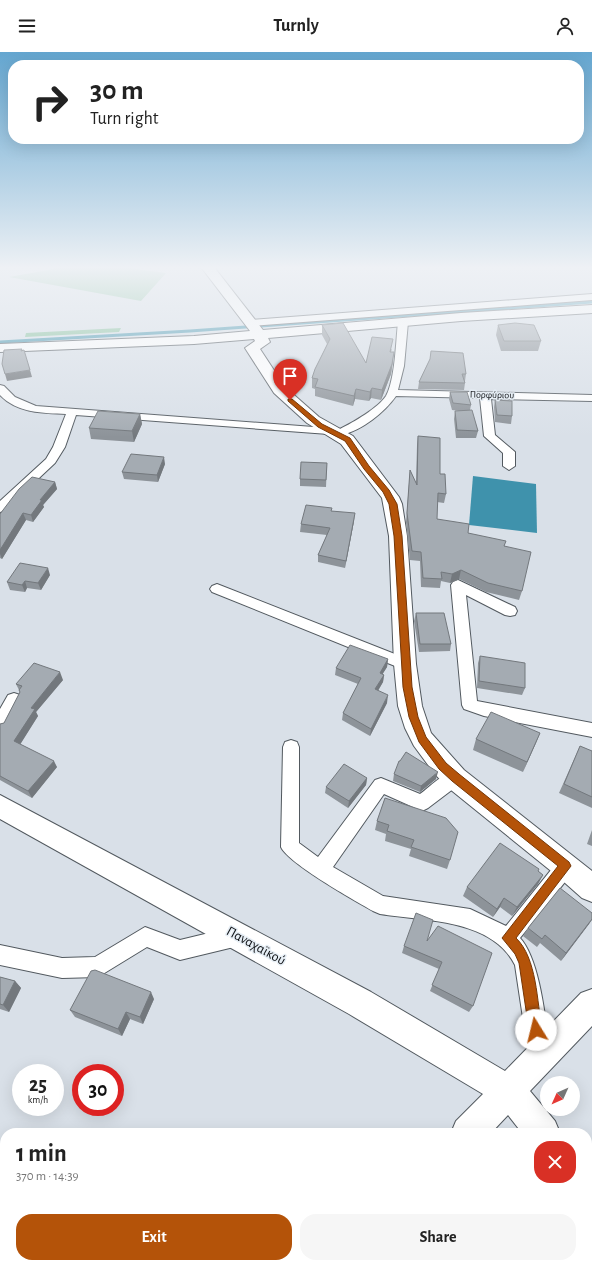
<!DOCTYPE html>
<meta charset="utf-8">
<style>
:root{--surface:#fff;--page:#f6f6f6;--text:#222;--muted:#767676;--accent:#b45309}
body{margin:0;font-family:"Alegreya Sans",sans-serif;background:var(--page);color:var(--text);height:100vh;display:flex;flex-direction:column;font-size:15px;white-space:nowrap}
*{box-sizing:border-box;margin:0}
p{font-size:13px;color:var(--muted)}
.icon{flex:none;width:22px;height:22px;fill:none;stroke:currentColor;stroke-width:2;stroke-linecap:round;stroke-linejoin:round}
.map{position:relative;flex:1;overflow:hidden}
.sheet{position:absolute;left:0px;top:1076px;width:592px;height:140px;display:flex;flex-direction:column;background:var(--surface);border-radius:16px 16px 0 0;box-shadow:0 4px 16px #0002}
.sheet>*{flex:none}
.top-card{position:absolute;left:8px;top:8px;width:576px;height:84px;border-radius:16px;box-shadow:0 4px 16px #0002;background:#fff;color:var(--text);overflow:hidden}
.needle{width:26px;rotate:225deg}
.tools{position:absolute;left:540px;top:1024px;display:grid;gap:8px}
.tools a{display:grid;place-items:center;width:40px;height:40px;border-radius:50%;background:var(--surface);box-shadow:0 4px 16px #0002;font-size:20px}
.speed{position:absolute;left:12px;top:1012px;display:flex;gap:8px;font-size:20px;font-weight:700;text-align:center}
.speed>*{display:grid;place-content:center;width:52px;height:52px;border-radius:50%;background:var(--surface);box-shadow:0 4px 16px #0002;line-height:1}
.speed small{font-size:10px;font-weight:400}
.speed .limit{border:6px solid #d22;background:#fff;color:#111}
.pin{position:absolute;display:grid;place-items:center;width:34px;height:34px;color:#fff;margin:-41px -17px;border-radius:50% 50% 50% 0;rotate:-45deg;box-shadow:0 0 4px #0007}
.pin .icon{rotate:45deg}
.me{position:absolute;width:44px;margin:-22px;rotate:351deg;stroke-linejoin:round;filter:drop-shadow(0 0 3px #0008)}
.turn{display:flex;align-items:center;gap:14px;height:84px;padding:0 16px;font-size:18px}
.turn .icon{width:52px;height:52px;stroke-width:2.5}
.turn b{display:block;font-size:28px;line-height:34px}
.round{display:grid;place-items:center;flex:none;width:42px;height:42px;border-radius:16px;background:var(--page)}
.summary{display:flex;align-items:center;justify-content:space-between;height:68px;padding:0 16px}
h1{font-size:24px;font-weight:700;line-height:30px}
.button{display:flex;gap:8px;margin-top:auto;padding:8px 16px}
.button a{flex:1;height:46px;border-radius:16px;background:var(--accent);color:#fff;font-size:16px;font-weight:700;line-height:46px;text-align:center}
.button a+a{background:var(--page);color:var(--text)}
header{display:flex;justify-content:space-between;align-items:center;height:52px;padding:0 16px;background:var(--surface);font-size:18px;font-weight:700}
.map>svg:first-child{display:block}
</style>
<header><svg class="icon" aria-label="menu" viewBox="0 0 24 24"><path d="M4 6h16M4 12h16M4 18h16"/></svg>Turnly<svg class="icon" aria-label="person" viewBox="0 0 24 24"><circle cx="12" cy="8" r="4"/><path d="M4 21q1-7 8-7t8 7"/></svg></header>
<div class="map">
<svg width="592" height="1216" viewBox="0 0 592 1216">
<rect width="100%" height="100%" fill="#d9e0e8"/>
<!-- green -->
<path fill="#81be98" d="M65,215H119L166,221L141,249L9,225Z
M121,276L119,280L25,285L26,281Z"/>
<!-- water -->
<path fill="#3f92ac" d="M473,424L536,432L537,481L469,473Z"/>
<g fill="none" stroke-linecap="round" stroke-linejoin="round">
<!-- stream -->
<path stroke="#3f92ac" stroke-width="3" d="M0,290L190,279L592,250"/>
<!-- street casing -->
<g stroke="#52595f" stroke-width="2">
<path id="street" d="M592,242V248L250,274L245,271L250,268Z
M403,267L408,270L404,314L398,338L592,343V349L491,347L495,383L515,400V414L509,418L503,414V401L484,384L480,346L396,344C384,361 362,378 342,383L76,363L65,395L55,411L4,459L0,460V449L46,407L53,395L66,362C43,361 17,361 0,343V333L4,334L15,345L36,354L340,377C354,370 378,356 386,344C395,328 396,289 398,270Z
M458,528L515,555L517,559L515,563L510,564L505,563L466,543L477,649L592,671V685L484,664L464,657L462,653L451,533L453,530Z
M217,532L410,608L413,612L410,616L405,618L400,616L212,540L210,537L212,534Z
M14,641L20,643L22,647L6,677L0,678V657L8,643Z
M291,688L297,690L299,695V791L318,805L375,728L381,726L420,742C431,734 447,716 461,721L463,726L461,731L428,756L422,759L384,742L333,815L383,844L470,857L506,874L559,808L566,805L573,808L575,814L573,820L520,886C541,909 546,974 551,1006L548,1014L540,1017L532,1014L529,1006L515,913C492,867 425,869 380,862L373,859C354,848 289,812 281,795L283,695L285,690Z
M238,874L245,877L248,884L245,891L238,894L180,908L147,895L98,925L62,926L0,913V893L62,906L95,905L145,875L180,888Z"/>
</g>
<!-- secondary casing -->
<g stroke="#52595f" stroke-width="2">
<path id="secondary" d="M201,215H214L263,278L461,261L592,253V261L461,269L268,286L270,290L260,297L285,335L319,365L353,384L399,445L402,452L407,484L416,612L422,654L431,681L464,718L592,819V850L582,846L556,823L446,734L434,721L414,694L405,676L398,654L394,612L389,484L382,446L341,392L307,371L274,341L245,296L255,289L254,287L194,292L0,300V292L194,284L250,279Z
M0,743L371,940L505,1019L581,941L592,937V974L530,1039L555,1069L560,1081H522L508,1063L491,1081H451L456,1069L483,1042L349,962L0,767Z
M323,1211H361L359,1216H321Z"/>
</g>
<!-- highway casing -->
<g stroke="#52595f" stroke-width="2">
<path id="highway" d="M592,1123V1163L587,1165V1126Z
M511,1211H549L547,1216H509Z"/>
</g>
<!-- street -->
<use href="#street" fill="#fff" fill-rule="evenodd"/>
<!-- secondary -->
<use href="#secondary" fill="#fff" fill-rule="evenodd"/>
<!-- highway -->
<use href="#highway" fill="#fff" fill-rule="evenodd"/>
</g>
<!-- wall -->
<path fill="#8d9399" d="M322,273L366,311L392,297L391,300L393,310L391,322L381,348L371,346L369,349L355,347L353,354L315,344V337L312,336V326L327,292L322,283Z
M498,273L541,289L538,299H501L496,283Z
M430,307L466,322L465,329H464L465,331L464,338L418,337L419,330Z
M450,340L471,353L470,358L478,379L476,386H456L454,367L455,359H459L452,358L449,347Z
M495,348L512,364L511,372L495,370L494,355Z
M140,362L142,372L134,390L91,387L89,376Z
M418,384L440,422L446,442L444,451L437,450V467L468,481L505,494L522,539L519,548L486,540L459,527L450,531L441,529L440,536L421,535L420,509L410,508L406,470L410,418L416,431L417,393Z
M327,411L326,435L300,434V427Z
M165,412L158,430L124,427L122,420Z
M55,430L57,437L43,453L44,455L33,470L26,468L2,507L0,506V462Z
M332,459L354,469L345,516L318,510V503L327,483L300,480L301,472Z
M50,523L41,538L27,536L25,540L10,538L7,530Z
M416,561L451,592L450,599L419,600L414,569Z
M480,604L525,636L522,643L477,636L478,611Z
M388,607L387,615L382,622L384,623L383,630L378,639L387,651L370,684L342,668L343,661L358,632L335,623L336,616Z
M63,628L36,660L38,664L20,692L57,715L32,746L0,728V672L4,671L20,640L16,632Z
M540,681L523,720L473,698L476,687Z
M580,694L592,699V756L559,741Z
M394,722L436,727L420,740L393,729Z
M367,726L366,733L348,756L325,741L326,735Z
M385,746L450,808L447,817L409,804L411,797L385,789L386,782L375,778L377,769Z
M592,778V794L587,792Z
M538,819L543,823L538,832L512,864L500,855L493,865L463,844L467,835Z
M592,868L561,909L540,891L537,895L523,884L528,876Z
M427,889L473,954L469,960L430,939L439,917L402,901L404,894Z
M0,925L15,929L21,936L9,960L0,957Z
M154,947L143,972L130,967L122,984L75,965L70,958Z"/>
<!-- shaded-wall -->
<path fill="#73787d" d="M394,300L391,322L381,348L382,338Z
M30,318L32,325L7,329L5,322Z
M372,336L371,346L369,349L370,340Z
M356,337L355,347L353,354L354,344Z
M140,362L142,372L134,390L132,379Z
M164,405L165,412L158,430L157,423Z
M55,430L57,437L43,453L44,455L33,470L31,463L40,448Z
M23,461L26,468L2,507L0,502V498Z
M355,461L354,469L345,516L346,509Z
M48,516L50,523L41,538L38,531Z
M461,518L459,527L450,531L452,522Z
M25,529L27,536L25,540L22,533Z
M388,607L387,615L379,628L380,621Z
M60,620L63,628L36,660L38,664L18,696L14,689L31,656Z
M384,623L383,630L374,645L375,637Z
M388,643L387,651L370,684L371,677Z
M540,681L536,691L523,720L527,710Z
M54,709L57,715L32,746L28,739Z
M438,720L436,727L420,740L421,734Z
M367,726L366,733L348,756L349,749Z
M543,823L538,832L512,864L517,855Z
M504,846L500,855L493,865L497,857Z
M592,867L589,872L561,909L566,901Z
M15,929L21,936L9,960L3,953Z
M151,940L154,947L143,972L140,965Z
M126,960L130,967L122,984L118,977Z"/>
<!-- building -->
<path fill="#a4abb2" stroke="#73787d" d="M343,271L366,311L372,285L393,287L390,300H394L392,312L382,338L372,336L370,340L356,337L354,344L315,335L318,327L312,326L315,317L330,287L322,273Z
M515,271L534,273L541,289H504L498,273Z
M22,297L21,299L24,298L30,318L5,322L2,312L4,298Z
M431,299L463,301L466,322H462L465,331L419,330L430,307Z
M450,340H467L471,353L453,351Z
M495,348L512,349V364L497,363Z
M472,358L478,379L457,378L455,359Z
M98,359L140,362L132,379L89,376Z
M418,384L440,386V422H445L446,442L438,441L437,467L469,472L468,481L506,489L504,494L531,500L522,539L488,531L461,518L452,522L441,520L442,527L423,526L421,500L412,499L407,461L410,418L417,433Z
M131,402L164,405L157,423L122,420Z
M301,410L327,411L326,428L300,427Z
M32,425L55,430L40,448H42L31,463L23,461L0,498V462L19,437Z
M306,453L332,456L331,459L355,461L346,509L318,503L330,476L301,472Z
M20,511L48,516L38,531L25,529L22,533L7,530Z
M416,561H444L451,592H420Z
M350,593L388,607L380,621L384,623L375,637L388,643L371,677L343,661L361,626L336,616Z
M480,604L525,611V636L479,629Z
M34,611L60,620L31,656L35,657L14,689L54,709L28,739L0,724V672L4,671L20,640L19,638L22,634L16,632Z
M491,660L540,681L527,710L476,687Z
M580,694L592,699V745L564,732Z
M406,700L438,720L421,734L394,722L399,709H400Z
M344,712L367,726L349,749L326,735Z
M385,746L446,766L458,780L450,808L411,795L414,788L387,779L389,773L377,769Z
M500,791L539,817L538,819L543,823L517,855L504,846L497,857L467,835Z
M560,836L592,861V867L566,901L545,883L542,887L528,876Z
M416,861L433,868L427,889L438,874L492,901L473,954L432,933L442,910L404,894Z
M95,918L151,940L140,965L126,960L118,977L70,958L91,919Z
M0,925L15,929L3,953L0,952Z"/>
<!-- sky -->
<linearGradient id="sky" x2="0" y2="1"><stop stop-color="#64a6d0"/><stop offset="0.56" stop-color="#eef1f5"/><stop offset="1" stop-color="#eef1f5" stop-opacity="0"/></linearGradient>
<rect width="592" height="385" fill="url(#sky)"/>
<!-- route -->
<path fill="#b45309" stroke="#753606" d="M288,347H292L322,372L350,386L369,414L389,438L397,452L402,484L412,635L418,665L426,685L446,711L459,722L569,810L571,814L516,886C537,906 537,950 542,978L540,983L536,985L531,983L529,978L519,911L515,902L502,886L558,814L452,729L439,717L419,690L409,665L403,635L394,484L389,452L383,440L364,417L345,389L318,375L288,349Z"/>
<g text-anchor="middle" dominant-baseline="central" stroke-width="3" stroke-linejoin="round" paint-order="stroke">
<!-- far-street labels -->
<g font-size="10" fill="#0e1013" stroke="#e6eef5">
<text transform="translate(492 343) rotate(1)">Πορφύριου</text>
</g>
<!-- near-street labels -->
<g font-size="14" fill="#0e1013" stroke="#e6eef5">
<text transform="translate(256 894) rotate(29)">Παναχαϊκού</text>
</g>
</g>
</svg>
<div class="tools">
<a><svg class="needle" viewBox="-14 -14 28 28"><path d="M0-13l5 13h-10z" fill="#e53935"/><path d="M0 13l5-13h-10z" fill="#767676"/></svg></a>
</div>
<div class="speed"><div>25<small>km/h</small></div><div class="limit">30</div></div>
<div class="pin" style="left:290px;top:348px;background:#d93025"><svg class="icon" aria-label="arrive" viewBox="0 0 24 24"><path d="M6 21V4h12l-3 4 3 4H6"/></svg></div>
<svg class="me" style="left:536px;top:978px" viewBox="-20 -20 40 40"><circle r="19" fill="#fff"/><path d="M0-13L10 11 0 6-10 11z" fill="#b45309"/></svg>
<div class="top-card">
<div class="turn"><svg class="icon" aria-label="right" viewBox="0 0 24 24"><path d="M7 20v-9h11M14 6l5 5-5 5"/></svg><div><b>30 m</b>Turn right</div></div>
</div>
<section class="sheet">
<div class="summary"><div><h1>1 min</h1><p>370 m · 14:39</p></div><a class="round" style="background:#d93025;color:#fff"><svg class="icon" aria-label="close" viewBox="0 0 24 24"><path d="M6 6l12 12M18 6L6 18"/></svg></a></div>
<div class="button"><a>Exit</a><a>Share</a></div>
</section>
</div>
